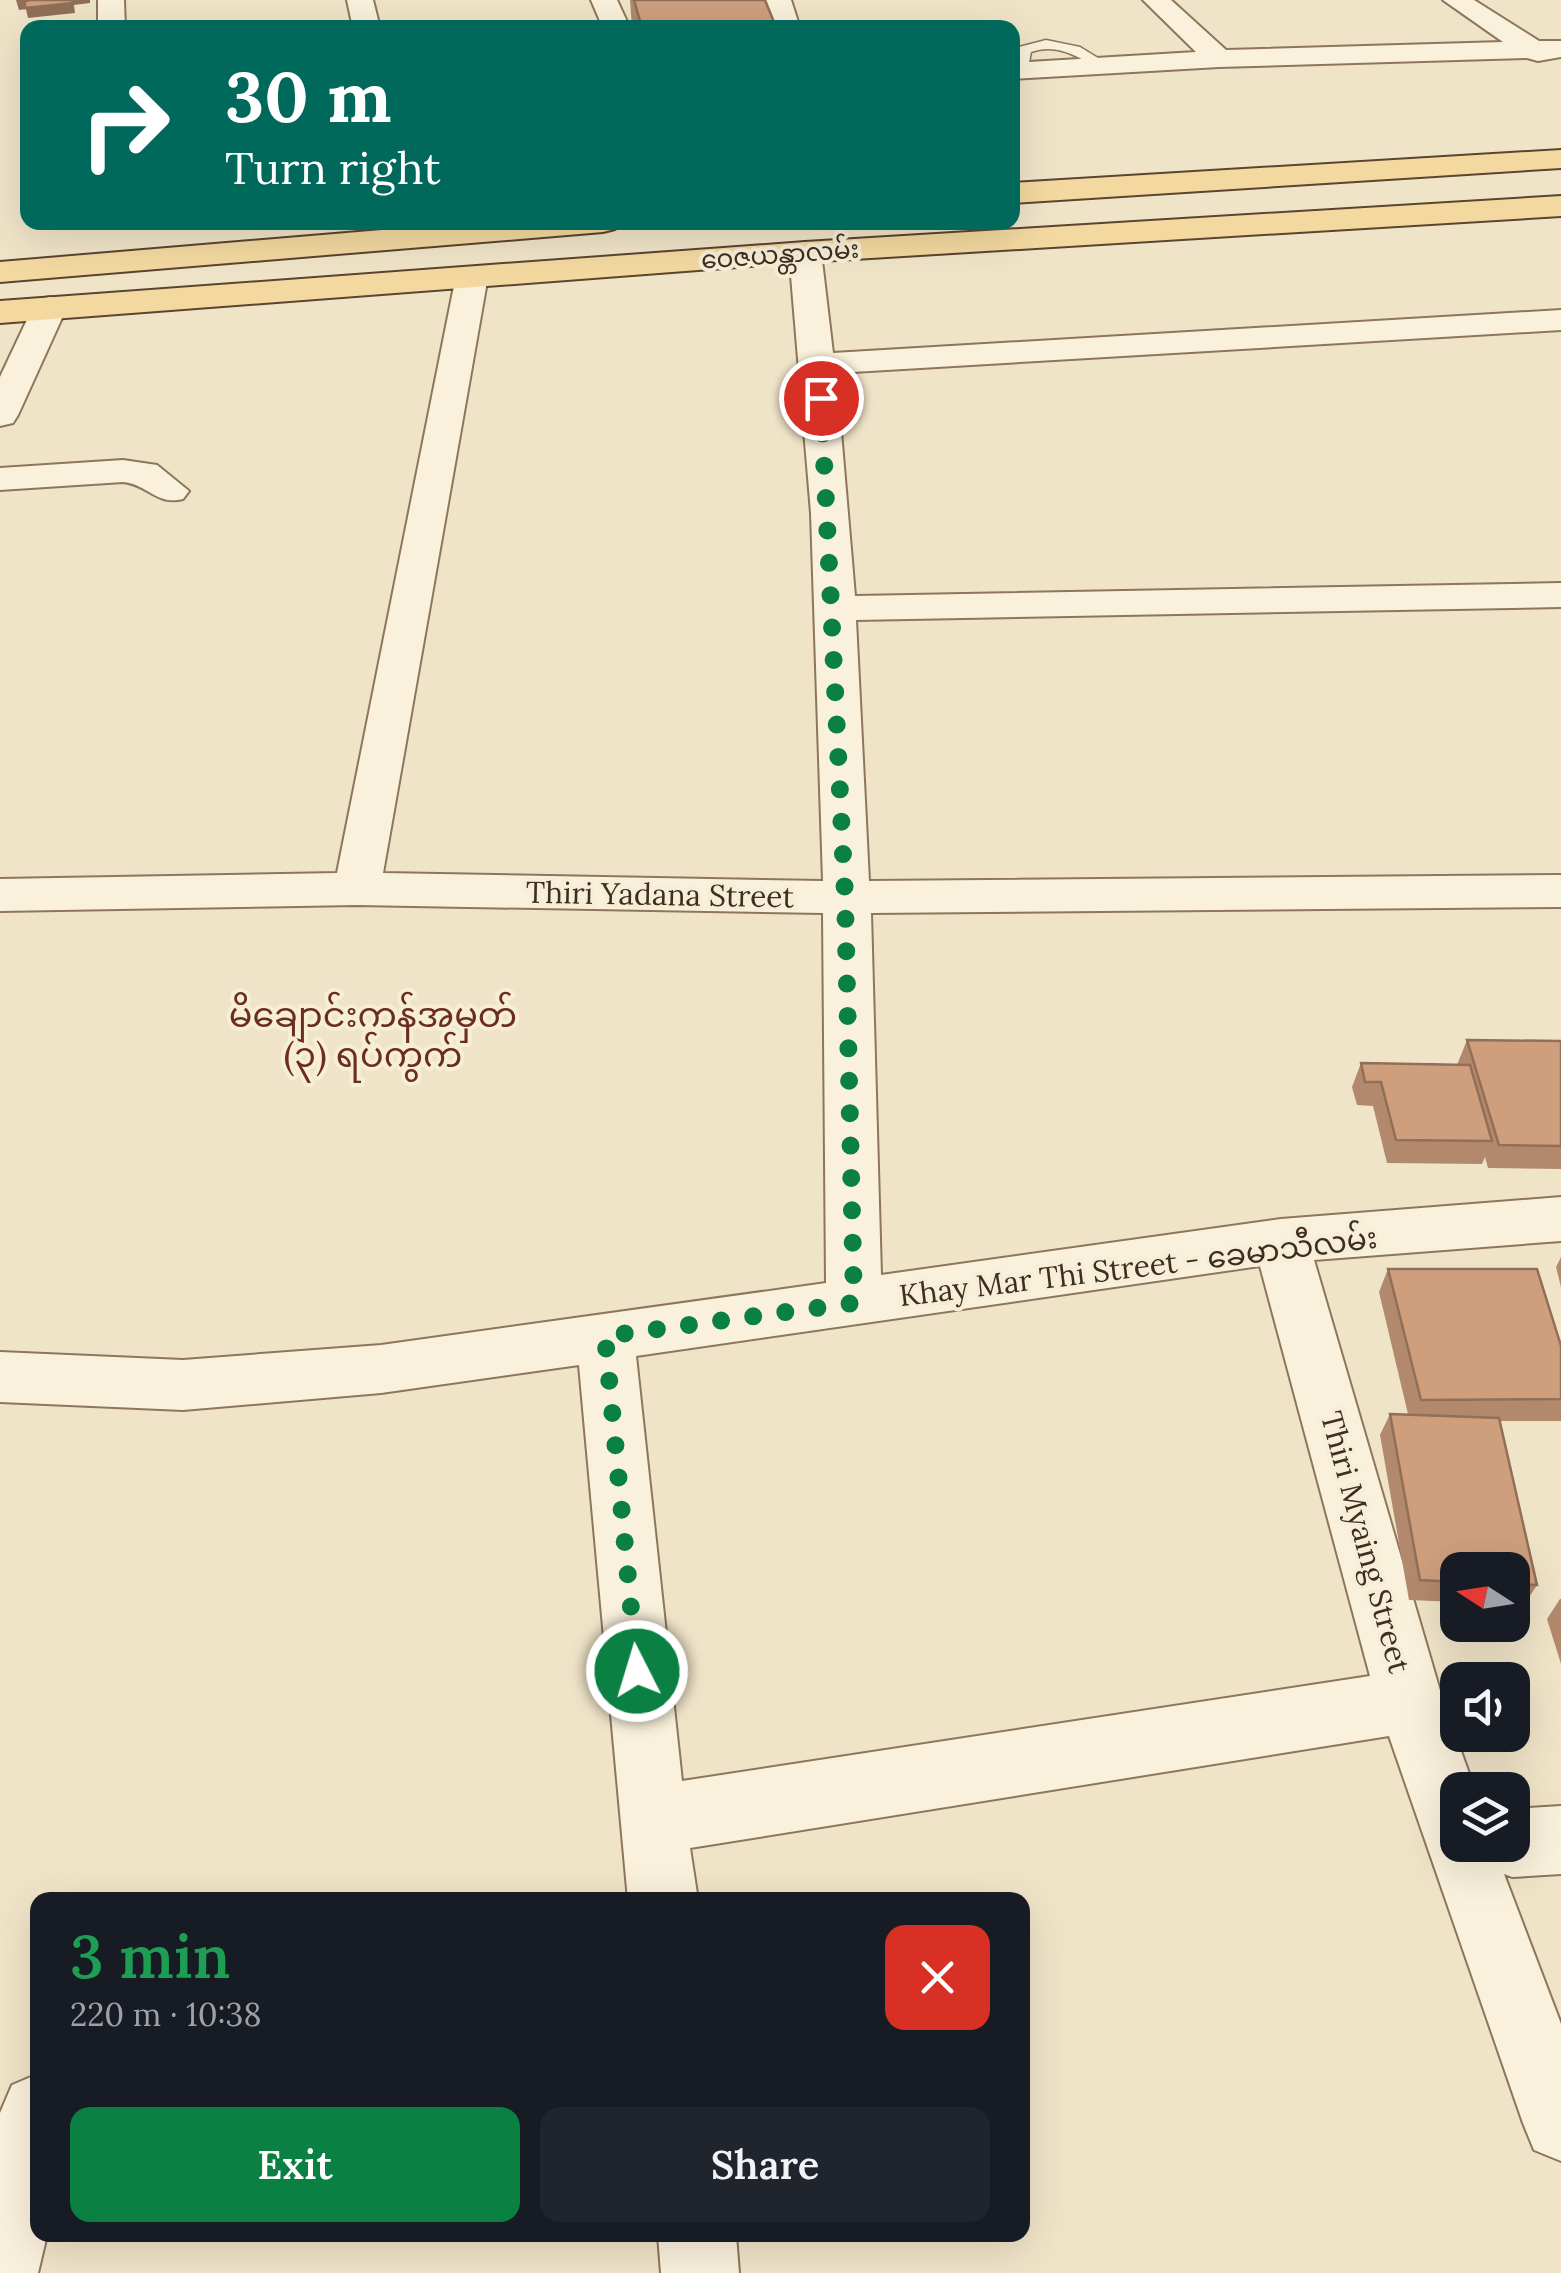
<!DOCTYPE html>
<meta charset="utf-8">
<style>
:root{--surface:#171b24;--page:#20242c;--text:#f1f3f6;--muted:#9ea1a6;--accent:#0b8043}
body{margin:0;font-family:Lora,"Noto Sans Myanmar",serif;background:var(--page);color:var(--text);height:100vh;display:flex;flex-direction:column;font-size:38px;white-space:nowrap}
*{box-sizing:border-box;margin:0}
p{font-size:32px;color:var(--muted)}
.icon{flex:none;width:55px;height:55px;fill:none;stroke:currentColor;stroke-width:2;stroke-linecap:round;stroke-linejoin:round}
.map{position:relative;flex:1;overflow:hidden}
.side{position:absolute;left:30px;top:1892px;width:1000px;height:350px;display:flex;flex-direction:column;background:var(--surface);border-radius:20px;box-shadow:0 10px 40px #0002}
.side>*{flex:none}
.top-card{position:absolute;left:20px;top:20px;width:1000px;height:210px;border-radius:20px;box-shadow:0 10px 40px #0002;background:#00695c;color:#fff;overflow:hidden}
.needle{width:65px;rotate:282deg}
.controls{position:absolute;left:1440px;top:1552px;display:grid;gap:20px}
.controls a{display:grid;place-items:center;width:90px;height:90px;border-radius:20px;background:var(--surface);box-shadow:0 10px 40px #0002;font-size:50px}
.pin{position:absolute;display:grid;place-items:center;width:85px;height:85px;color:#fff;margin:-42px;border:5px solid #fff;border-radius:50%;box-shadow:0 2px 10px #0007}
.me{position:absolute;width:110px;margin:-55px;rotate:355deg;stroke-linejoin:round;filter:drop-shadow(0 0 8px #0008)}
.turn{display:flex;align-items:center;gap:35px;height:210px;padding:0 40px;font-size:45px}
.turn .icon{width:130px;height:130px;stroke-width:2.5}
.turn b{display:block;font-size:70px;line-height:85px}
.round{display:grid;place-items:center;flex:none;width:105px;height:105px;border-radius:20px;background:var(--page)}
.headline{display:flex;align-items:center;justify-content:space-between;height:170px;padding:0 40px}
h1{font-size:60px;font-weight:600;line-height:75px;color:#1e9e55}
.primary-button{display:flex;gap:20px;margin-top:auto;padding:20px 40px}
.primary-button a{flex:1;height:115px;border-radius:20px;background:var(--accent);color:#fff;font-size:40px;font-weight:600;line-height:115px;text-align:center}
.primary-button a+a{background:var(--page);color:var(--text)}
.map>svg:first-child{display:block}
</style>
<div class="map">
<svg width="1561" height="2273" viewBox="0 0 1561 2273">
<rect width="100%" height="100%" fill="#f0e4c8"/>
<g fill="none" stroke-linecap="round" stroke-linejoin="round">
<!-- service casing -->
<g stroke="#8d765c" stroke-width="3">
<path id="service" d="M1046,40L1080,47L1111,66L1099,69C1077,56 1057,43 1031,52L1027,73H1017L1019,47Z"/>
</g>
<!-- minor casing -->
<g stroke="#8d765c" stroke-width="4">
<path id="minor" d="M98,0H124L125,28H98Z
M347,0H373L380,28H353Z
M591,0H617L630,28H603Z
M765,0H791L800,28H773Z
M1143,0H1171L1226,50L1503,42L1443,0H1474L1539,41H1561V57L1538,61L1527,58L1219,67L1012,79V63L1196,52Z
M805,242L816,245L821,252L833,353L1561,310V330L836,373L855,596L1561,583V607L856,620L869,881L1561,875V907L871,913L881,1275L1281,1219L1561,1197V1241L1314,1260L1443,1701L1475,1790H1458V1845H1512V1809L1561,1806V1874L1512,1877L1504,1874L1561,2024V2161L1534,2150L1523,2123L1389,1736L690,1848L698,1900H628L579,1365L381,1393L183,1410L0,1402V1352L183,1360L381,1345L826,1283L823,913L357,905L0,911V879L337,873L456,276L460,269H484L488,276L383,873L823,881L811,513L789,252L794,245ZM1260,1266L1370,1676L682,1781L636,1356Z
M50,297L62,300L67,307L18,415L13,423L0,426V377L33,307L38,300Z
M123,460L157,465L189,491L183,499C157,506 147,484 123,482L0,490V468Z
M38,2074V2235H47L38,2273H0V2113L12,2085Z
M658,2235H736L739,2273H661Z"/>
</g>
<!-- primary casing -->
<g stroke="#5b4430" stroke-width="4">
<path id="primary" d="M1561,150V168L1012,203V183Z
M1561,196V216L805,262L0,323V301L805,242Z
M477,222H619L615,229L603,232L0,282V262Z"/>
</g>
<!-- service -->
<use href="#service" fill="#faf1dc" fill-rule="evenodd"/>
<!-- minor -->
<use href="#minor" fill="#faf1dc" fill-rule="evenodd"/>
<!-- primary -->
<use href="#primary" fill="#f3d9a0" fill-rule="evenodd"/>
</g>
<!-- wall -->
<path fill="#b2896c" d="M630,0H765L776,28H632Z
M1467,1040L1561,1041V1169L1488,1168L1485,1157L1482,1164L1387,1163L1373,1106L1357,1105L1352,1087L1361,1063L1457,1065Z
M1561,1257V1287L1556,1267Z
M1388,1269L1561,1346V1421H1500L1537,1585L1524,1605H1512V1570H1458V1602L1409,1600L1380,1435L1390,1414H1408L1379,1292Z
M1560,1599H1561V1664L1547,1619Z"/>
<!-- shaded-wall -->
<path fill="#916f58" d="M16,0H90V3L74,5L75,13L28,18L26,9L19,10Z"/>
<!-- building -->
<path fill="#cf9f7d" stroke="#916f58" stroke-width="2.5" d="M31,0H72L73,3L25,8V1Z
M634,0H765L776,27L642,28Z
M1467,1040L1561,1041V1146L1499,1145Z
M1361,1063L1470,1065L1492,1141L1396,1140L1381,1082H1365Z
M1388,1269H1537L1561,1346V1399L1421,1400Z
M1390,1414L1499,1418L1537,1585L1512,1584V1570H1458V1582L1420,1580Z"/>
<g fill="none" stroke-linecap="round" stroke-linejoin="round">
<!-- route -->
<path stroke="#0b8043" stroke-width="18" stroke-dasharray="0 32.4" d="M637,1671L605,1336L854,1303L845,896L821,398"/>
</g>
<g text-anchor="middle" dominant-baseline="central" stroke-width="8" stroke-linejoin="round" paint-order="stroke">
<!-- far-street labels -->
<g font-size="25" fill="#3d2e20" stroke="#f7eed8">
<text transform="translate(780 254) rotate(-4)">ဝေဇယန္တာလမ်း</text>
</g>
<!-- street labels -->
<g font-size="30" fill="#3d2e20" stroke="#f7eed8">
<text transform="translate(660 894) rotate(1)">Thiri Yadana Street</text>
<text transform="translate(1138 1266) rotate(-7)">Khay Mar Thi Street - ခေမာသီလမ်း</text>
<text transform="translate(1366 1542) rotate(75)">Thiri Myaing Street</text>
</g>
<!-- quarter labels -->
<g font-size="35" fill="#6b2e1e" stroke="#f7eed8">
<text x="373" y="1014">မိချောင်းကန်အမှတ်<tspan x="373" dy="40">(၃) ရပ်ကွက်</tspan></text>
</g>
</g>
</svg>
<div class="controls">
<a><svg class="needle" viewBox="-14 -14 28 28"><path d="M0-13l5 13h-10z" fill="#e53935"/><path d="M0 13l5-13h-10z" fill="#9ea1a6"/></svg></a>
<a><svg class="icon" aria-label="sound" viewBox="0 0 24 24"><path d="M4 9h4l5-4v14l-5-4H4zM17 9q2 3 0 6"/></svg></a>
<a><svg class="icon" aria-label="layers" viewBox="0 0 24 24"><path d="M12 4l9 5-9 5-9-5zM3 14l9 5 9-5"/></svg></a>
</div>
<div class="pin" style="left:821px;top:398px;background:#d93025"><svg class="icon" aria-label="arrive" viewBox="0 0 24 24"><path d="M6 21V4h12l-3 4 3 4H6"/></svg></div>
<svg class="me" style="left:637px;top:1671px" viewBox="-20 -20 40 40"><circle r="17" fill="#0b8043" stroke="#fff" stroke-width="3"/><path d="M0-11L8 9 0 5-8 9z" fill="#fff"/></svg>
<div class="top-card">
<div class="turn"><svg class="icon" aria-label="right" viewBox="0 0 24 24"><path d="M7 20v-9h11M14 6l5 5-5 5"/></svg><div><b>30 m</b>Turn right</div></div>
</div>
<section class="side">
<div class="headline"><div><h1>3 min</h1><p>220 m · 10:38</p></div><a class="round" style="background:#d93025;color:#fff"><svg class="icon" aria-label="close" viewBox="0 0 24 24"><path d="M6 6l12 12M18 6L6 18"/></svg></a></div>
<div class="primary-button"><a>Exit</a><a>Share</a></div>
</section>
</div>
